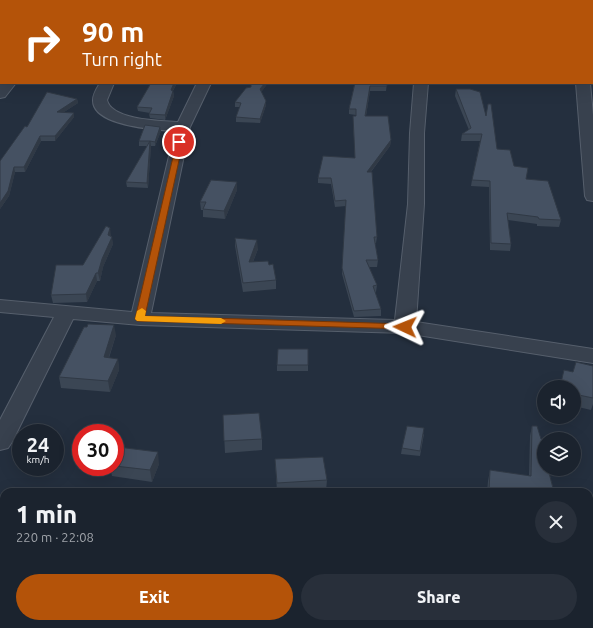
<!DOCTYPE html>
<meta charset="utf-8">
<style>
:root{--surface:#1b232e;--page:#282f3a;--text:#f1f3f6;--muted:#a0a4aa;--line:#39404a;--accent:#b45309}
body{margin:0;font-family:Ubuntu,sans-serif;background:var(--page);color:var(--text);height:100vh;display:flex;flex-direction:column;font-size:15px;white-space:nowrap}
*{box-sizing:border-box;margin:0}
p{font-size:13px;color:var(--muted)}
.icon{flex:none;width:22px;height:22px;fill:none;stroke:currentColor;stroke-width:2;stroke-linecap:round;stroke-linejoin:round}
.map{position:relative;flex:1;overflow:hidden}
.side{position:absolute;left:0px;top:488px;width:593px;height:140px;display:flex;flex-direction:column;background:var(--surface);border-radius:12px 12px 0 0;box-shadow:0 4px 16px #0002,0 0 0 1px var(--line)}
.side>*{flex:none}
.top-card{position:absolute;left:0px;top:0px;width:593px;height:84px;box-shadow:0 4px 16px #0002,0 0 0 1px var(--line);background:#b45309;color:#fff;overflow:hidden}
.tools{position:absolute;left:537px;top:380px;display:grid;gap:8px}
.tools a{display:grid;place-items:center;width:44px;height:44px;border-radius:50%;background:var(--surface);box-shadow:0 4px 16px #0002,0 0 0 1px var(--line);font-size:20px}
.speed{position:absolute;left:12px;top:424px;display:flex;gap:8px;font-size:20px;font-weight:700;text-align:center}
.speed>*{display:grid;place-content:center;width:52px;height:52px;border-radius:50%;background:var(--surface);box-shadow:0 4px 16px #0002,0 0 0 1px var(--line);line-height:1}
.speed small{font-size:10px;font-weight:400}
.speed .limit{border:6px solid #d22;background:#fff;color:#111}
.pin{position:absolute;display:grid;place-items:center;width:34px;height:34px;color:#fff;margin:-17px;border:2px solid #fff;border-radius:50%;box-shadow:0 1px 4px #0007}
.me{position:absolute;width:44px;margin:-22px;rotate:272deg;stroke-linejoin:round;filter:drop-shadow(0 0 3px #0008)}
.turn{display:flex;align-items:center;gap:14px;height:84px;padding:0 16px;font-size:18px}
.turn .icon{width:52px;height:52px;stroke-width:2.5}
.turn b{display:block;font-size:28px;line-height:34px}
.round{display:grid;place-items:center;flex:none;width:42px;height:42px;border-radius:21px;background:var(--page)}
.headline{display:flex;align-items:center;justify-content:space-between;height:68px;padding:0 16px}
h1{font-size:24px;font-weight:800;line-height:30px}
.cta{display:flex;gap:8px;margin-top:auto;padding:8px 16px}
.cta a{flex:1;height:46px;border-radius:24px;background:var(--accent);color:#fff;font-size:16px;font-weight:800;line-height:46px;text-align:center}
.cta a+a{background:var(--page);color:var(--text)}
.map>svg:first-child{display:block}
</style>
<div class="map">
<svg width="593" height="628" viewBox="0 0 593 628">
<rect width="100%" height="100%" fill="#242f3e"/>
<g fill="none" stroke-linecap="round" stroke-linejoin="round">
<!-- minor casing -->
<g stroke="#565f6c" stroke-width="2">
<path id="minor" d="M64,0H76L63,1Z
M237,0H249V1H237Z
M572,0H584V1H572Z
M2,83H16L5,97L0,98V85Z
M100,83H114L107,100C111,120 161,121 178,122L197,83H211L190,127L151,313L395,320L408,204L410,133L414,83H428L424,133V204L416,322L593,349V363L405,333L140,325L73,319L12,442L8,448L0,450V420L54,317L0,312V300L132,312L175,131C157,130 92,126 93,100C93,94 97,88 100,83Z
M576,83H590L593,115V201L587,200L585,196Z"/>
</g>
<!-- minor -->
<use href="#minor" fill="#38414e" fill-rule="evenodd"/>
</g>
<!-- wall -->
<path fill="#3b4654" d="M352,0H427L428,1H352Z
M151,83H177L173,91L174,96L165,120L150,118L149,114L150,113L138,111L137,107Z
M251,83H268L261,92L266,101V105L260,123L236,122V117L240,107H235V102L251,87Z
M354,83H387L386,91H370L366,116L391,140L390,146L371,172L377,237L376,243H375L378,260L377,267H369L377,285L376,292H375L381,309V316L354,317L342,274L346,206L335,207L331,184L318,183V178L355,158L353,121V116H356V115L349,114V109L354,86Z
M456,89L486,116L497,149L526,179L561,220L559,227L537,226V224L508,220L511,244L510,251L490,250L489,187L471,186L472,180L480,141H461L462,134L469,130L455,96Z
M77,99L78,103L64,112L74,113V117L55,141H41L25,172H15L9,196L0,209V161L27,127Z
M160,127L161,131L155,146H151L148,188L127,187L126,182L147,146H139V141Z
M237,190L225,219L203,217V210H201L200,202Z
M111,235V236L113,244L103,267L100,281H97L87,302L53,303L51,295L83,265Z
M235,238L258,249L253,262L269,265L276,280V289L243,292L235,246Z
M116,335L109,358L118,359L119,370L110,392L61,388L59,377Z
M308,349V371H277V365Z
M593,366V404L591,410L574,406L573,372Z
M223,415L262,439V450L225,453Z
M532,426L544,469H563L562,474L549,472L554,492H487L488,481L490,470L529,476L530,436Z
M424,434L420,456L401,454L402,448Z
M115,454L159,464L152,482L112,476L110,467H115Z
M275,459L327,480L326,491L277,492Z
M589,527L593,533V572H589Z
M0,557L4,558V601H0Z
M493,624H568L570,628H494Z"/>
<!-- shaded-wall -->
<path fill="#303945" d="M174,83H177L171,94V90Z
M265,83H268L260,94V89Z
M370,86V91L365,121V116Z
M173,91L174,96L165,120V115Z
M77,99L78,103L58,116L57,112Z
M266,101V105L260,123V119Z
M74,113V117L55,141V136Z
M160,127L161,131L155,146V142Z
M40,136L41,141L25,172L24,167Z
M391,140L390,146L366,178L367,172Z
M150,141L151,146L148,188L147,183Z
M14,167L15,172L9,196L0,209V203Z
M237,182V190L225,219L224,211Z
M110,228L111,235L109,242L108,235Z
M112,237L113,244L103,267L100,281L98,273L102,259Z
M257,240L258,249L249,271V262Z
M96,273L97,281L87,302L86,294Z
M114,325L116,335L105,368L104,357Z
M118,359L119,370L110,392L108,381Z
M158,452L159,464L152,482L150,470Z
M4,557V576L0,564Z"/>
<!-- building -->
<path fill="#455162" stroke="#303945" d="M13,0H41V1H12Z
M194,0H209V1H193Z
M284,0H292V1H284Z
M295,0H310V1H295Z
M360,0H427L428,1H360Z
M488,0H554V1H489Z
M151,83H174L171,90L173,91L165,115L149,114L152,108L137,107Z
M251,83H265L260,89L266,101L260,119L236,117L241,103L235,102L246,88L251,87Z
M355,83H387V86H370L365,116H388L391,140L367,172H372L377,237H374L378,260H366L377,285L373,286L381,309L354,311L342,268L346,200L335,201L331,178H318L323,156L355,158L353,116H356V109H349Z
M456,89H470L480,92L486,116L488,104H491L497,149L510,150L514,166L528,168L526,179L548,181L561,220L539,219L538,217L507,213L511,244L491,243L490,181L472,180L482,134H462L471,128Z
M47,92L77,99L57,112L74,113L55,136H40L24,167H14L8,191L0,203V161L25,126L27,127Z
M145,125L160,127L155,142L150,141L147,183L126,182L150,141H139Z
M211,180L237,182L224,211L203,209L206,202H200Z
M106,226L110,228L108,235L112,237L102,259L98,273H96L86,294L51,295L56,265H83Z
M235,238L257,240L249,262L268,261L269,265L273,264L276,280L243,283Z
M88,324L114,325L104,357L118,359L108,381L59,377L84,327H87Z
M278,349H308V365H277Z
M576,362L593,366V398L574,394V387H560L564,370L573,372Z
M259,413L262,439L224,441L223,415Z
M407,426L424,428L420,451L402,448Z
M532,426H537L541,439H544V469H548L554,492H489L490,470L531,476Z
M118,447L158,452L150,470L115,466V454Z
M323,457L327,480L277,483L275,459Z
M589,527H591L593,533V560H589Z
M0,557H4L0,564L4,565V590L0,589Z
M497,624H568L570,628H498Z"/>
<!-- route -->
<path fill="#b45309" stroke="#753606" d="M177,140L183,142L145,316L405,324L408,325V329L137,321L135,319Z"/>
<!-- slow -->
<path fill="#f59e0b" d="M142,308L146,311L145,316L221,318L226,321L221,324L137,321L135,319L137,311Z"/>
</svg>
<div class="tools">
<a><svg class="icon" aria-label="sound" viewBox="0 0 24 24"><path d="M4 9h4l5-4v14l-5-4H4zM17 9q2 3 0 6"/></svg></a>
<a><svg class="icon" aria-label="layers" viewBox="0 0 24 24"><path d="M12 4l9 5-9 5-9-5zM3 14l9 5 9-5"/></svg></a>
</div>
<div class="speed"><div>24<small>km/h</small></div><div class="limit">30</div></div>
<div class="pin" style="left:179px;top:142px;background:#d93025"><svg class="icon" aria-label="arrive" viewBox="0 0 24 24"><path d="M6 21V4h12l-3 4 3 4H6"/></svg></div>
<svg class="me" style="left:405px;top:327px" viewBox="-20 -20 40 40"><path d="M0-17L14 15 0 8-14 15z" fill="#b45309" stroke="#fff" stroke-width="4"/></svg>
<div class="top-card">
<div class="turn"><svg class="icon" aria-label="right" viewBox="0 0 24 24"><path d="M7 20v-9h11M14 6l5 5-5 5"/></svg><div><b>90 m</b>Turn right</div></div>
</div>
<section class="side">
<div class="headline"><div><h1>1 min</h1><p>220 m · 22:08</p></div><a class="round"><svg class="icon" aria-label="close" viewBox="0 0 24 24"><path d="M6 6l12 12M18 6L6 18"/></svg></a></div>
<div class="cta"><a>Exit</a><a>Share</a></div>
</section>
</div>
